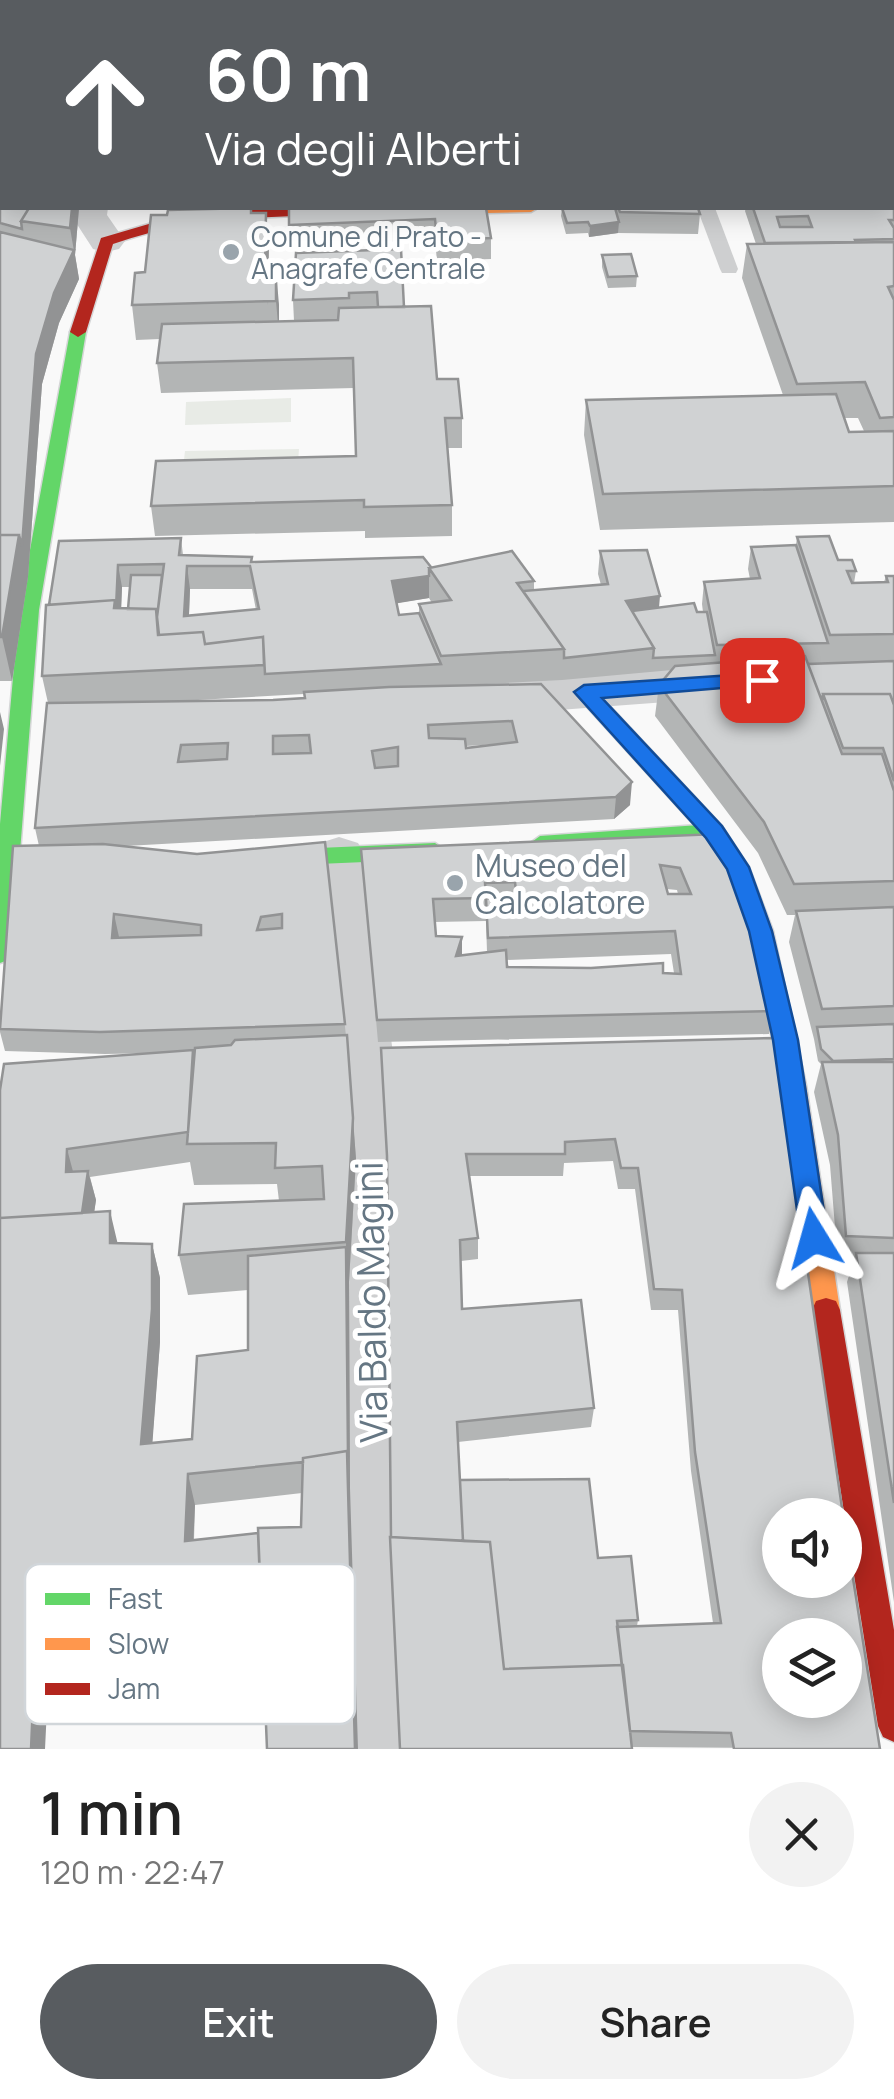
<!DOCTYPE html>
<meta charset="utf-8">
<style>
:root{--surface:#fff;--page:#f2f2f2;--text:#222;--muted:#767676;--accent:#585c60}
body{margin:0;font-family:Manrope,sans-serif;background:var(--page);color:var(--text);height:100vh;display:flex;flex-direction:column;font-size:38px;white-space:nowrap}
*{box-sizing:border-box;margin:0}
p{font-size:32px;color:var(--muted)}
.icon{flex:none;width:55px;height:55px;fill:none;stroke:currentColor;stroke-width:2;stroke-linecap:round;stroke-linejoin:round}
.map{position:relative;height:1749px;overflow:hidden}
.drawer{display:flex;flex-direction:column;background:var(--surface);flex:1}
.drawer>*{flex:none}
.banner{position:absolute;left:0px;top:0px;width:895px;height:210px;box-shadow:0 5px 25px #0003;background:#585c60;color:#fff;overflow:hidden}
.fabs{position:absolute;left:762px;top:1498px;display:grid;gap:20px}
.fabs a{display:grid;place-items:center;width:100px;height:100px;border-radius:50%;background:var(--surface);box-shadow:0 5px 25px #0003;font-size:50px}
.pin{position:absolute;display:grid;place-items:center;width:85px;height:85px;color:#fff;margin:-42px;border-radius:20px;box-shadow:0 5px 15px #0006}
.me{position:absolute;width:110px;margin:-55px;rotate:352deg;stroke-linejoin:round;filter:drop-shadow(0 0 8px #0008)}
.turn{display:flex;align-items:center;gap:35px;height:210px;padding:0 40px;font-size:45px}
.turn .icon{width:130px;height:130px;stroke-width:2.5}
.turn b{display:block;font-size:70px;line-height:85px}
.round{display:grid;place-items:center;flex:none;width:105px;height:105px;border-radius:52px;background:var(--page)}
.head{display:flex;align-items:center;justify-content:space-between;height:170px;padding:0 40px}
h1{font-size:60px;font-weight:600;line-height:75px}
.action{display:flex;gap:20px;margin-top:auto;padding:20px 40px}
.action a{flex:1;height:115px;border-radius:60px;background:var(--accent);color:#fff;font-size:40px;font-weight:600;line-height:115px;text-align:center}
.action a+a{background:var(--page);color:var(--text)}
.map>svg:first-child{display:block}
</style>
<div class="map">
<svg width="894" height="1749" viewBox="0 0 894 1749">
<rect width="100%" height="100%" fill="#f9f9f9"/>
<!-- green -->
<path fill="#e8ebe6" d="M291,398V422L185,425L186,402Z
M299,449L297,476L182,477L185,451Z"/>
<g fill="none" stroke-linecap="round" stroke-linejoin="round">
<!-- fast casing -->
<g stroke="#d5d6d7" stroke-width="3">
<path id="fast" d="M78,327L86,332L39,610L12,954L8,960L0,963V824L19,610L70,332Z
M714,824L725,832L714,840L540,852L529,844L540,836Z
M435,843L446,851L435,859L251,867L240,859L251,851Z"/>
</g>
<!-- slow casing -->
<g stroke="#d5d6d7" stroke-width="3">
<path id="slow" d="M391,208H538L531,212L396,215L389,211Z
M585,685L592,687L722,826L749,867L773,931L806,1085L840,1310L836,1319L826,1322L816,1319L812,1310L782,1085L749,931L727,869L706,838L578,697L575,692Z"/>
</g>
<!-- jam casing -->
<g stroke="#d5d6d7" stroke-width="3">
<path id="jam" d="M280,208H400L403,211L396,215C300,217 205,211 113,244L86,332L78,337L70,332L101,238L176,216Z
M826,1298L836,1301L840,1310L894,1630V1742L883,1737L878,1726L812,1310L816,1301Z"/>
</g>
<!-- lane -->
<path fill="#cecfd0" fill-rule="evenodd" d="M697,208H715L738,269L736,273H722L720,269Z"/>
<!-- street -->
<path fill="#cecfd0" fill-rule="evenodd" d="M449,0H479V2H449Z
M72,208H108L107,215L125,241L119,249L106,252L93,249L71,215Z
M734,665L752,669L759,681L752,693L734,697L476,716L458,711L451,699L458,687L476,682Z
M339,837L358,843L366,857L394,1060L421,1749H341L334,1060L312,857L320,843Z"/>
<!-- fast -->
<use href="#fast" fill="#63d668" fill-rule="evenodd"/>
<!-- slow -->
<use href="#slow" fill="#ff974d" fill-rule="evenodd"/>
<!-- jam -->
<use href="#jam" fill="#b3261e" fill-rule="evenodd"/>
</g>
<!-- wall -->
<path fill="#b3b5b5" fill-rule="evenodd" d="M0,0H150V2H2V52H0Z
M755,0H894V43H892V2H757Z
M0,55H2V144H0Z
M892,59H894V522L600,530L584,435L586,400L783,395L742,278L747,244H756L745,211L746,208H892ZM844,418H858L864,431L849,432Z
M0,186H2V208H79L75,255L79,279L59,323L42,384L28,577L12,681H0Z
M486,208L491,238V259L437,261L435,240L291,246L289,225Z
M562,208H698L700,214L698,234L618,233L589,237L588,233L566,234L561,216Z
M251,213H266L268,270L279,305V321H294L293,300L296,253L404,307L437,379L462,418V448H448L452,505V536L365,538V531L155,536L151,506L356,456L354,388L161,393L157,363L160,339L136,340L132,305L145,272Z
M602,255L637,276L636,287L608,288L602,267Z
M797,537L856,571L854,583L884,582L886,576H894V1602L847,1282L852,1266L838,1265L830,1165L814,1092L821,1064L818,1061L814,1039L789,942L795,915H787L758,853L655,716L659,685L672,670L562,680L468,685L630,805L614,819L126,846L197,854L325,842L346,1036L356,1159L349,1282L350,1488L264,1683L47,1708L0,1749V1090L158,1053L105,1054L5,1051L0,1032V1016L39,846L35,828L48,703L42,676L49,605L59,541L181,538L183,555L252,557V562L431,567L534,581V590L601,585L598,574L600,551L659,608L697,612H703L702,604L704,582L750,579L748,569L751,547L796,545ZM122,587H130L128,609L121,608ZM190,589H252L256,610L189,615ZM429,598L432,603L419,604V613L399,615L396,603ZM304,694V698L273,700L162,702ZM500,744L466,748V746ZM190,1162L194,1185L277,1184L279,1201L179,1255L188,1295L248,1290V1350L192,1439L152,1443L160,1342V1278L152,1244L118,1243L94,1212L96,1200L90,1177ZM302,1493L301,1527L194,1540L195,1505Z
M717,834L774,1011L769,1034L378,1042L361,849ZM667,889L677,890L678,894H668ZM486,921L487,952L462,955V937L436,936L434,922ZM671,954L674,973L507,967L506,960Z
M774,1038L834,1456L880,1749L632,1747L400,1749L387,1160ZM613,1161L618,1189H635L651,1310H678L691,1471L713,1623L637,1626L638,1620L598,1558L460,1480L458,1442L591,1427L594,1408L462,1309L461,1261L478,1259V1238L470,1176H563L564,1163Z"/>
<!-- shaded-wall -->
<path fill="#929394" d="M72,208H79L75,255L79,279L59,323L42,384L28,577L12,681L2,637L36,354L54,293L74,251L70,228Z
M266,213L269,247L268,305L265,270Z
M619,222L618,233L589,237L590,226Z
M276,270L279,305V336L276,301Z
M118,565L122,587L120,639L114,608Z
M187,566L190,589L188,638L184,616Z
M429,576V598L393,604L392,581Z
M660,596L658,619L631,623L626,601Z
M0,712L4,729L0,766Z
M632,782L630,805L614,819L616,797Z
M114,914L119,937L117,961L112,938Z
M462,937V960L456,956Z
M353,1118L356,1159L349,1282L350,1488L358,1749H355L348,1457L346,1242Z
M67,1149L75,1179L66,1172Z
M88,1171L96,1200L89,1248L81,1219Z
M110,1211L118,1245L110,1243Z
M152,1244L160,1278V1342L150,1475L141,1444Z
M188,1474L195,1505L192,1570L185,1541Z
M34,1681L47,1708L45,1749H31Z"/>
<!-- building -->
<path fill="#d0d2d3" stroke="#929394" stroke-width="2.5" fill-rule="evenodd" d="M0,0H132V2H2V20H0Z
M782,0H894V12H892V2H784Z
M0,55H2V111H0Z
M892,59H894V154L892,152Z
M892,187H894V220H889L894,228V239L855,240L856,242L765,243L753,208H892ZM808,216L812,227H780L777,217Z
M0,200V203H2V208H29L21,221L22,229L0,223Z
M29,208H72L70,228L21,221Z
M251,208V213H266L265,270H276V301L132,305L135,273L145,272L151,215H167L168,210Z
M289,208H486L491,238L437,240L435,219L289,225Z
M562,208H615L619,222L590,226L588,222L567,223Z
M618,208H698L700,214L620,212Z
M0,232L74,250L54,293L36,354L22,546L19,535H0Z
M894,242V286L888,287L894,300V417L880,418L865,382L797,384L747,244Z
M401,249L404,307H378L377,292L349,293V298L293,300L296,253Z
M631,254L637,276L608,277L602,255Z
M431,306L437,379H458L462,418H445L452,505L364,507V500L151,506L156,461L356,456L353,358L157,363L162,324L338,320L339,308Z
M836,394L849,432L894,431V486L603,494L586,400Z
M0,535H19L2,637H0Z
M829,536L838,560H852L856,571H847L852,583L888,582L886,576H894V634L830,635L797,537Z
M181,538L179,555L252,557L251,562L423,557L431,567L429,568V576L392,581L399,615L419,613L441,664L265,674L263,637L205,644L203,632L159,635L157,617L164,564L118,565L116,608L115,600L49,605L59,541ZM187,566H250L259,609L184,616Z
M796,545L828,643L717,645L704,582L760,578L751,547Z
M647,550L660,596L626,601L654,648L564,658V649L523,591L608,584L600,551Z
M512,551L534,581L517,583L564,649L441,656L419,604L451,600L429,568Z
M131,575H162L157,617L156,609H128Z
M115,600L114,608L156,609L158,635L203,632L205,644L263,637L264,665L42,676L46,605Z
M694,603L697,612H707L715,655L653,658L654,648L632,611Z
M805,656L842,754H882L894,791V881L794,884L764,822L659,685L675,666Z
M894,661V705L890,694H823L822,701L808,664Z
M541,684L632,782L616,797L35,828L47,703L273,700L305,698L304,692L389,687ZM512,721L517,742L466,748L465,739L429,738L428,725ZM309,735L311,753L273,754V736ZM228,743L227,759L178,762L181,745ZM398,747V766L375,768L372,751Z
M823,694H890L894,705V781L883,748H843Z
M717,834L742,893L774,1011L377,1020L361,849ZM660,865L680,868L691,894H668ZM515,882L517,901L486,898L485,883ZM486,898L488,938L675,931L681,974L663,973V963L591,968L507,967L506,950L456,956L462,937L436,936L433,899Z
M325,842L345,1024L100,1032L0,1029L13,846L103,844L197,854ZM114,914L201,925V935L112,938ZM282,914V928L257,930L261,917Z
M894,907V1006L822,1009L796,911Z
M894,1024V1059L833,1061L821,1049L817,1027Z
M347,1035L353,1118L346,1242L179,1255L184,1204L324,1199L322,1166L275,1168L276,1143L187,1144L195,1048L231,1045L235,1040Z
M774,1038L843,1515H780V1580H845V1528L880,1749H734L731,1733L630,1731L617,1627L721,1623L695,1452L682,1290L654,1289L638,1168H621L615,1139L565,1142V1154H466L478,1238L460,1240L462,1309L581,1300L594,1408L457,1422L463,1541L391,1537L387,1156L381,1048ZM780,1635H845V1700H780Z
M193,1050L188,1132L67,1149L66,1172L88,1171L82,1213L0,1218V1090L4,1064Z
M822,1062H894V1238L846,1236L838,1135Z
M110,1211V1243L152,1244V1309L141,1444L192,1439L197,1356L248,1350V1256L346,1247L348,1457L347,1451L303,1458V1462L188,1474L185,1541L258,1533L263,1655L34,1681L31,1749H0V1218Z
M856,1253H894V1503Z
M347,1451L355,1749H267L258,1528L301,1527L303,1458Z
M589,1479L598,1558L631,1556L638,1620L617,1621L622,1665L504,1669L490,1542L463,1541L460,1480Z
M390,1537L490,1542L504,1669L623,1665L632,1749H400Z"/>
<!-- route -->
<path fill="#1a73e8" stroke="#114b97" stroke-width="2.5" d="M762,673L772,680L769,684L602,698L722,826L749,867L772,931L798,1040L828,1238L824,1246L814,1249L805,1246L801,1238L773,1040L749,931L727,869L706,838L574,692L584,685Z"/>
<!-- markers -->
<g fill="#99a4ac" stroke="#fff" stroke-width="4">
<circle cx="231" cy="252" r="10"/>
<circle cx="455" cy="883" r="10"/>
</g>
<g text-anchor="middle" dominant-baseline="central" stroke-width="10" stroke-linejoin="round" paint-order="stroke">
<!-- far-poi labels -->
<g font-size="28" fill="#657683" stroke="#fff" text-anchor="start">
<text x="251" y="236">Comune di Prato -<tspan x="251" dy="32">Anagrafe Centrale</tspan></text>
</g>
<!-- poi labels -->
<g font-size="32" fill="#657683" stroke="#fff" text-anchor="start">
<text x="475" y="865">Museo del<tspan x="475" dy="37">Calcolatore</tspan></text>
</g>
<!-- near-street labels -->
<g font-size="38" fill="#657683" stroke="#fff">
<text transform="translate(370 1302) rotate(-91)">Via Baldo Magini</text>
</g>
</g>
<!-- legend -->
<rect x="25" y="1564" width="330" height="160" rx="15" fill="#fff" stroke="#d1d6da" stroke-width="2.5"/>
<rect x="45" y="1593" width="45" height="12" fill="#63d668"/>
<rect x="45" y="1638" width="45" height="12" fill="#ff974d"/>
<rect x="45" y="1683" width="45" height="12" fill="#b3261e"/>
<g font-size="28" fill="#657683">
<text x="108" y="1609">Fast</text>
<text x="108" y="1654">Slow</text>
<text x="108" y="1699">Jam</text>
</g>
</svg>
<div class="fabs">
<a><svg class="icon" aria-label="sound" viewBox="0 0 24 24"><path d="M4 9h4l5-4v14l-5-4H4zM17 9q2 3 0 6"/></svg></a>
<a><svg class="icon" aria-label="layers" viewBox="0 0 24 24"><path d="M12 4l9 5-9 5-9-5zM3 14l9 5 9-5"/></svg></a>
</div>
<div class="pin" style="left:762px;top:680px;background:#d93025"><svg class="icon" aria-label="arrive" viewBox="0 0 24 24"><path d="M6 21V4h12l-3 4 3 4H6"/></svg></div>
<svg class="me" style="left:814px;top:1238px" viewBox="-20 -20 40 40"><path d="M0-17L14 15 0 8-14 15z" fill="#1a73e8" stroke="#fff" stroke-width="4"/></svg>
<div class="banner">
<div class="turn"><svg class="icon" aria-label="ahead" viewBox="0 0 24 24"><path d="M12 20V5M6 11l6-6 6 6"/></svg><div><b>60 m</b>Via degli Alberti</div></div>
</div>
</div>
<section class="drawer">
<div class="head"><div><h1>1 min</h1><p>120 m · 22:47</p></div><a class="round"><svg class="icon" aria-label="close" viewBox="0 0 24 24"><path d="M6 6l12 12M18 6L6 18"/></svg></a></div>
<div class="action"><a>Exit</a><a>Share</a></div>
</section>
